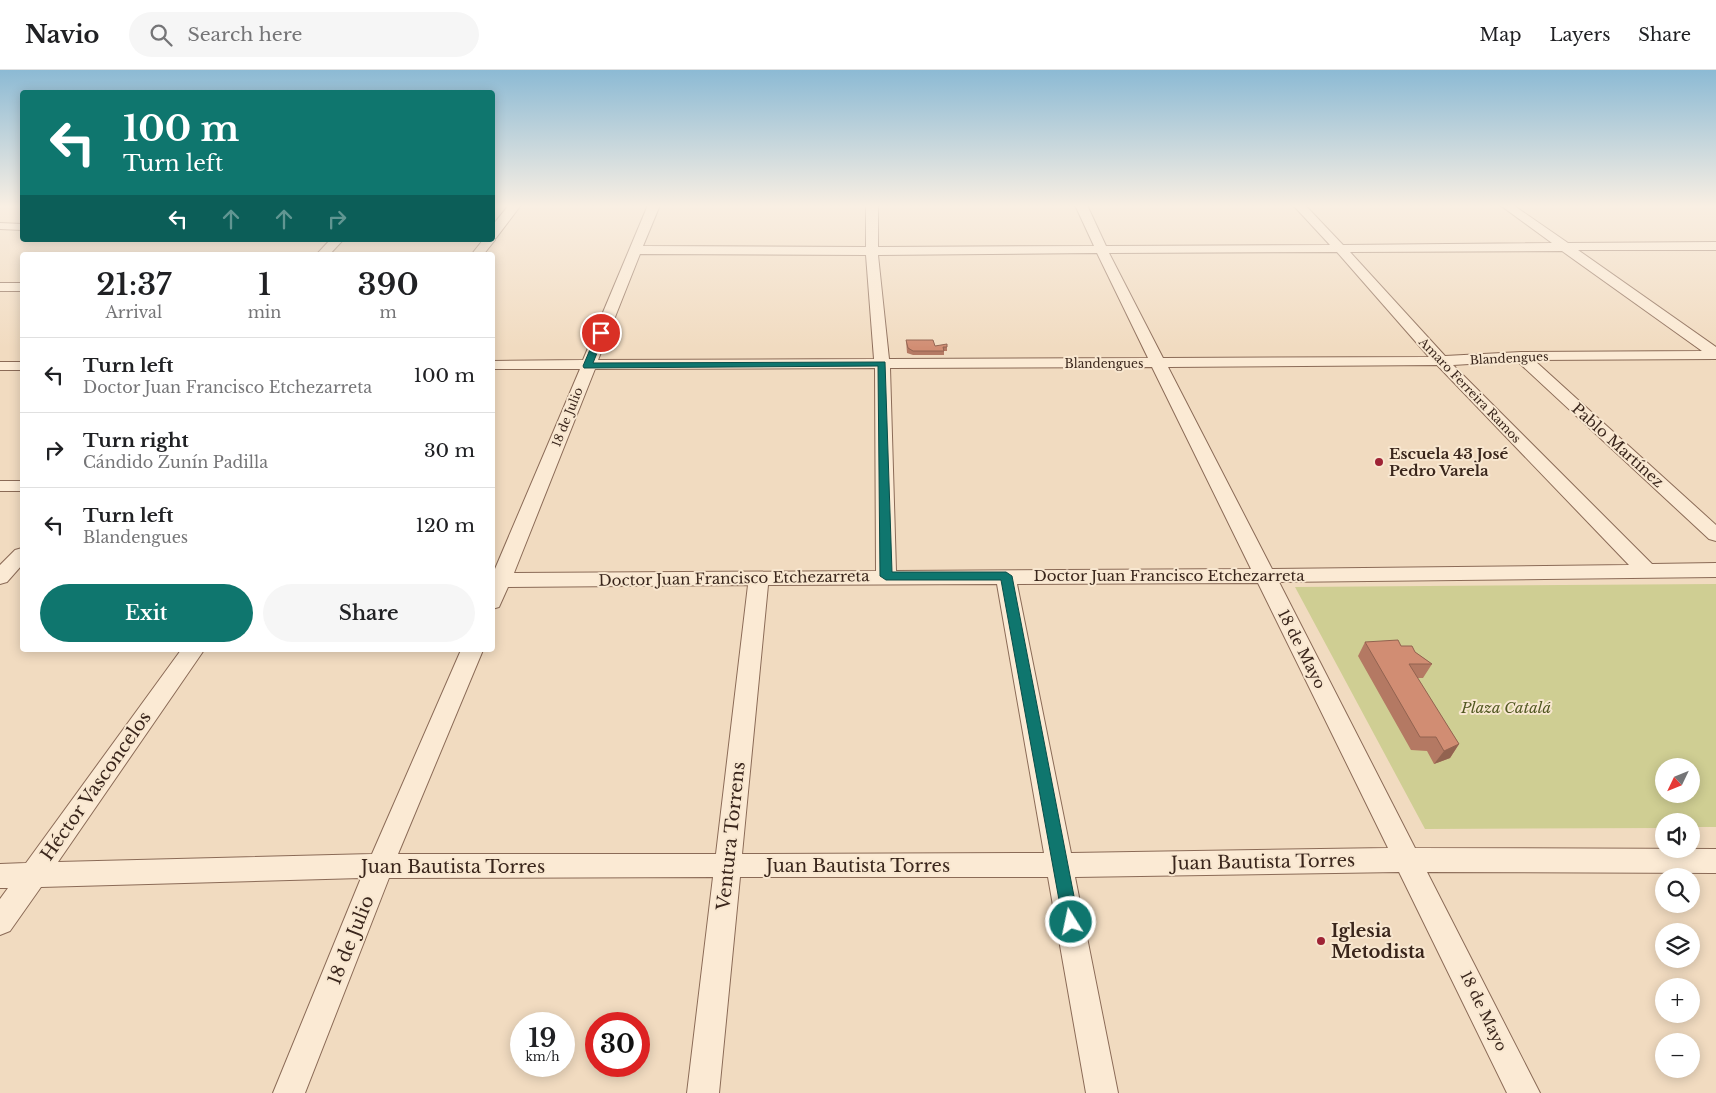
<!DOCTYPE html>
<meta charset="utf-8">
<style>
:root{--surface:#fff;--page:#f6f6f6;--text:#202124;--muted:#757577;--line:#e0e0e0;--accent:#0f766e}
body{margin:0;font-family:"Libre Baskerville",serif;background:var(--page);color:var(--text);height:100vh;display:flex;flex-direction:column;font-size:19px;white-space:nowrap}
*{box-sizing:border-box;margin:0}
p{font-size:16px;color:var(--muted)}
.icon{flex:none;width:28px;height:28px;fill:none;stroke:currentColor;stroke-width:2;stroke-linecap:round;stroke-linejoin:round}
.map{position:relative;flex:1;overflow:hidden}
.sheet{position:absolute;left:20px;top:182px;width:475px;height:400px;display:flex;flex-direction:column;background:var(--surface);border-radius:5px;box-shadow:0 2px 12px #0003}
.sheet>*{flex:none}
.top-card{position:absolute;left:20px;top:20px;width:475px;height:152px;border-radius:5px;box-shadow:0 2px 12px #0003;background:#0f766e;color:#fff;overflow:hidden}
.needle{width:32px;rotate:227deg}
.buttons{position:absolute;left:1655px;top:688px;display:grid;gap:10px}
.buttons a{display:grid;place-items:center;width:45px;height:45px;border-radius:50%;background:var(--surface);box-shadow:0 2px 12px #0003;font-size:25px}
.speed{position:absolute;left:510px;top:942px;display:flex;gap:10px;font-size:25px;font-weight:700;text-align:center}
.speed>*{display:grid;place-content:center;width:65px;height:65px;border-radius:50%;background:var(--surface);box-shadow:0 2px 12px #0003;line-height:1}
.speed small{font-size:12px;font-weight:400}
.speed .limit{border:8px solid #d22;background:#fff;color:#111}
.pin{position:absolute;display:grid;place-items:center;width:42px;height:42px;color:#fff;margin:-21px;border:2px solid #fff;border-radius:50%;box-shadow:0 1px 5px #0007}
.me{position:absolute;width:55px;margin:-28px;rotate:350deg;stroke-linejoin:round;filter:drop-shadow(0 0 4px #0008)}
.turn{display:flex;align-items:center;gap:18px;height:105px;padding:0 20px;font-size:22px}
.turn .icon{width:65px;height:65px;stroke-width:2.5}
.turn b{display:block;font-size:35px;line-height:42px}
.lanes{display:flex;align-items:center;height:48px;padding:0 20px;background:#0003;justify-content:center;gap:25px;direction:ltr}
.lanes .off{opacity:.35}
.eta{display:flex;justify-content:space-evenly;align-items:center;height:85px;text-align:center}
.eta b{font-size:30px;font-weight:600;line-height:35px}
.button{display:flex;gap:10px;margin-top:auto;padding:10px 20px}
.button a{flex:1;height:58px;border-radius:30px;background:var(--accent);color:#fff;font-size:20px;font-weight:600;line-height:58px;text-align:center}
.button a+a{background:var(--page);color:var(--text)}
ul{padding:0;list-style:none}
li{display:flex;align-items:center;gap:15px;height:75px;padding:0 20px;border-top:1px solid var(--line)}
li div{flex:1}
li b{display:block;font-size:19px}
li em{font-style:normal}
header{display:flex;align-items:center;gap:30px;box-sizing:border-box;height:70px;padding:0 25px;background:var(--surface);border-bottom:1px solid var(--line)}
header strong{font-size:24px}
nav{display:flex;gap:28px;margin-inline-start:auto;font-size:18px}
.search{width:350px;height:45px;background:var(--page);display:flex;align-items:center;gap:12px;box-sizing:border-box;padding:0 18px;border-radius:28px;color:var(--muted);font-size:19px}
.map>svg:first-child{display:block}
</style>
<header>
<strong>Navio</strong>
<div class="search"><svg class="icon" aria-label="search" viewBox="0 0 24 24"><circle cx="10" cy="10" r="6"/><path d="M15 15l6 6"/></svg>Search here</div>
<nav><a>Map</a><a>Layers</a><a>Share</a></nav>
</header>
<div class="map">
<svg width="1716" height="1023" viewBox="0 0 1716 1023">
<rect width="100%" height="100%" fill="#f1dbc0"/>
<!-- green -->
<path fill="#cfce93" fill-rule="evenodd" d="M1716,514V757H1691V751H1664V758L1425,759L1295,517ZM1664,696H1691V724H1664Z"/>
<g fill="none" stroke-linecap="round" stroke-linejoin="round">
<!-- minor casing -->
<g stroke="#8b6b57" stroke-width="2">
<path id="minor" d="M509,135H521L496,168H494L495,170L483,185H471L483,170H492V156Z
M648,135H660L643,176L866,177V135H878V177L1094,176L1075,135H1087L1106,176L1330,175L1293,135H1305L1343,175L1552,173L1500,135H1513L1568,173L1716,172V180H1578L1716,277V289L1534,290L1716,455V471L1709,469L1517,291L1453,295L1652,494L1716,493V507L1279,512L1415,778L1716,779V803L1427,802L1540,1023H1507L1399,802L1075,807L1118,1023H1086L1048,807H740L719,1023H687L713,807L389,808L305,1023H273L361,808L41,817L10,861L0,865V829L8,818H0V794L26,793L181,580H204L58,792L372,784L461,580H483L398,784H716L748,515L508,517L499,537L492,539V506L580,299H492V291L583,290ZM1562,181L1702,281L1521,282L1445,286L1350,182ZM1337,182L1429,287L1163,288L1109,183ZM1097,183L1148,288L889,289L878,185ZM640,184L866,185L874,289L598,290ZM1437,295L1629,495L1272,499L1168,297ZM1152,297L1251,499L896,501L890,298ZM875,298L876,501L514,503L595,299ZM1258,513L1388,778L1071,783L1017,514ZM997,514L1044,783L742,784L768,515Z
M0,153L22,154V160L0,159Z
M330,170H343L329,185H316Z
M0,213H22V221H0Z
M0,292H22V300H0Z
M0,411H22V421H0Z
M22,478V495L7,512L0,514V495L15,480Z"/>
</g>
<!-- minor -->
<use href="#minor" fill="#fbead4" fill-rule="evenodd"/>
</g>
<!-- wall -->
<path fill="#b47963" d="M906,270L935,276L947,277V281H944V285H913L907,283Z
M1365,572L1401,576L1415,582L1432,594L1423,608H1417L1459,674L1450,688L1434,694L1427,681L1411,680L1358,586Z"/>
<!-- shaded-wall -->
<path fill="#926350" d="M1459,674L1450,688L1434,694L1444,681Z"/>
<!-- building -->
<path fill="#d18d73" stroke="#926350" d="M906,270H933L935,276L947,274V277H943L944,281H913L908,278Z
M1398,570L1401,576H1412L1415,582L1432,594H1409L1459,674L1444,681L1436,667H1420L1365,572Z"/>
<!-- sky -->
<linearGradient id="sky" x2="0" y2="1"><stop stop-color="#8cbad4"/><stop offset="0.49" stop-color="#f9efe3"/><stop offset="1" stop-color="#f9efe3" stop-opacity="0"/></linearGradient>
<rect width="1716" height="278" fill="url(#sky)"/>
<!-- route -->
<path fill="#0f766e" stroke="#0a4d48" d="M601,260L605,263L593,293L885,292L892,502H1006L1012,506L1079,852L1077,858L1071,860L1065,858L1063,852L1001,510H886L880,506L878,296L584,298L583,296L597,263Z"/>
<!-- markers -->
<g fill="#9e2335" stroke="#f8e7d0" stroke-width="2">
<circle cx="1379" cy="392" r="5"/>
<circle cx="1321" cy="871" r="5"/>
</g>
<g text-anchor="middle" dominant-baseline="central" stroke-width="4" stroke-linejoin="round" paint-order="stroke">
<!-- far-street labels -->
<g font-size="12" fill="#3a261c" stroke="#f8e7d0">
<text transform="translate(1509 288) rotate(-3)">Blandengues</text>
<text x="1104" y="293">Blandengues</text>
<text transform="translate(1470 320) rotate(46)">Amaro Ferreira Ramos</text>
<text transform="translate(567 347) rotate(-68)">18 de Julio</text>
</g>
<!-- street labels -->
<g font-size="15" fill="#3a261c" stroke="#f8e7d0">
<text transform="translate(1618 375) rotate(42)">Pablo Martínez</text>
<text x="1169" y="505">Doctor Juan Francisco Etchezarreta</text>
<text transform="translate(734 508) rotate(-1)">Doctor Juan Francisco Etchezarreta</text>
<text transform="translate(1302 579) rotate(63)">18 de Mayo</text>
<text transform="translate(1484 941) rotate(64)">18 de Mayo</text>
</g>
<!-- poi labels -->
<g font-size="15" font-weight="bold" fill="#3a261c" stroke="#f8e7d0" text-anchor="start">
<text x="1389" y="383">Escuela 43 José<tspan x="1389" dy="17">Pedro Varela</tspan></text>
</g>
<!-- park labels -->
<g font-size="15" font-style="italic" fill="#515721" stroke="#f8e7d0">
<text x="1506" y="637">Plaza Catalá</text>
</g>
<!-- near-street labels -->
<g font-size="18" fill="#3a261c" stroke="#f8e7d0">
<text transform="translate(96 716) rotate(-55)">Héctor Vasconcelos</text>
<text transform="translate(731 766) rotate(-84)">Ventura Torrens</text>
<text transform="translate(1263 792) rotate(-1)">Juan Bautista Torres</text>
<text x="858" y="796">Juan Bautista Torres</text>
<text x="453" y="797">Juan Bautista Torres</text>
<text transform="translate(351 870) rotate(-68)">18 de Julio</text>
</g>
<!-- near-poi labels -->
<g font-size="18" font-weight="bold" fill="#3a261c" stroke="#f8e7d0" text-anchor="start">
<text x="1331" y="861">Iglesia<tspan x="1331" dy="21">Metodista</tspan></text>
</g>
</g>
</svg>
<div class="buttons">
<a><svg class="needle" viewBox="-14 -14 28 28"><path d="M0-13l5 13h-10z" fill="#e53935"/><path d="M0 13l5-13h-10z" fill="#757577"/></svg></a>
<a><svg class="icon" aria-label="sound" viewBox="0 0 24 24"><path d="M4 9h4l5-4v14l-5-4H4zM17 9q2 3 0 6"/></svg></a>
<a><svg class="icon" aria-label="search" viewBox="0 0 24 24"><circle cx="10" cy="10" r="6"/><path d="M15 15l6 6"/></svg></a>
<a><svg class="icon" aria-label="layers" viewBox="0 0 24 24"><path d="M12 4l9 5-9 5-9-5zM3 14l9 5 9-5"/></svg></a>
<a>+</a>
<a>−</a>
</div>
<div class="speed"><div>19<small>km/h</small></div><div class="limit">30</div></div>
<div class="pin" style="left:601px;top:263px;background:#d93025"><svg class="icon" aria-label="arrive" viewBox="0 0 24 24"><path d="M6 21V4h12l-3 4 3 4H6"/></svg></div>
<svg class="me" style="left:1071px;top:852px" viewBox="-20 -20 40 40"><circle r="17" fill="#0f766e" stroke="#fff" stroke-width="3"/><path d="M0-11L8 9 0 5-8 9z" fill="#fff"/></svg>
<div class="top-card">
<div class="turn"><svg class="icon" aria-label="left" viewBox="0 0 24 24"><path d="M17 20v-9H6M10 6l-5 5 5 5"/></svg><div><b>100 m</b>Turn left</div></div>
<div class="lanes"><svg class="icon" aria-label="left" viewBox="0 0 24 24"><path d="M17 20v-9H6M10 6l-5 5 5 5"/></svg><svg class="icon off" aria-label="ahead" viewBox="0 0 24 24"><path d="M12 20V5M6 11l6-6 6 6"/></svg><svg class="icon off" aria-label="ahead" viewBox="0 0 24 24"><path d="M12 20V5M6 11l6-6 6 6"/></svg><svg class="icon off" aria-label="right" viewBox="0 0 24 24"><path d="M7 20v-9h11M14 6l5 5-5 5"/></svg></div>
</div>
<section class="sheet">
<div class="eta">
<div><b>21:37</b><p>Arrival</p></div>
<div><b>1</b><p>min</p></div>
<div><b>390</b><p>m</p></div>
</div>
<ul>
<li><svg class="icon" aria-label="left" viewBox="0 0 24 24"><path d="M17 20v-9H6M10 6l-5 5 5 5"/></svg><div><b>Turn left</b><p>Doctor Juan Francisco Etchezarreta</p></div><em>100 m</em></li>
<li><svg class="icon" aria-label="right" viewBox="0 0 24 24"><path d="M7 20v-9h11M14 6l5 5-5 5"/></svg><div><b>Turn right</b><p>Cándido Zunín Padilla</p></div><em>30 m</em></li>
<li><svg class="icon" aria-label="left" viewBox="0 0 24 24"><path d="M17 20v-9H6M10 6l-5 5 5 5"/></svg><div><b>Turn left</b><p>Blandengues</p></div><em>120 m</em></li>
</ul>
<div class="button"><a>Exit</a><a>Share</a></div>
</section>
</div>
